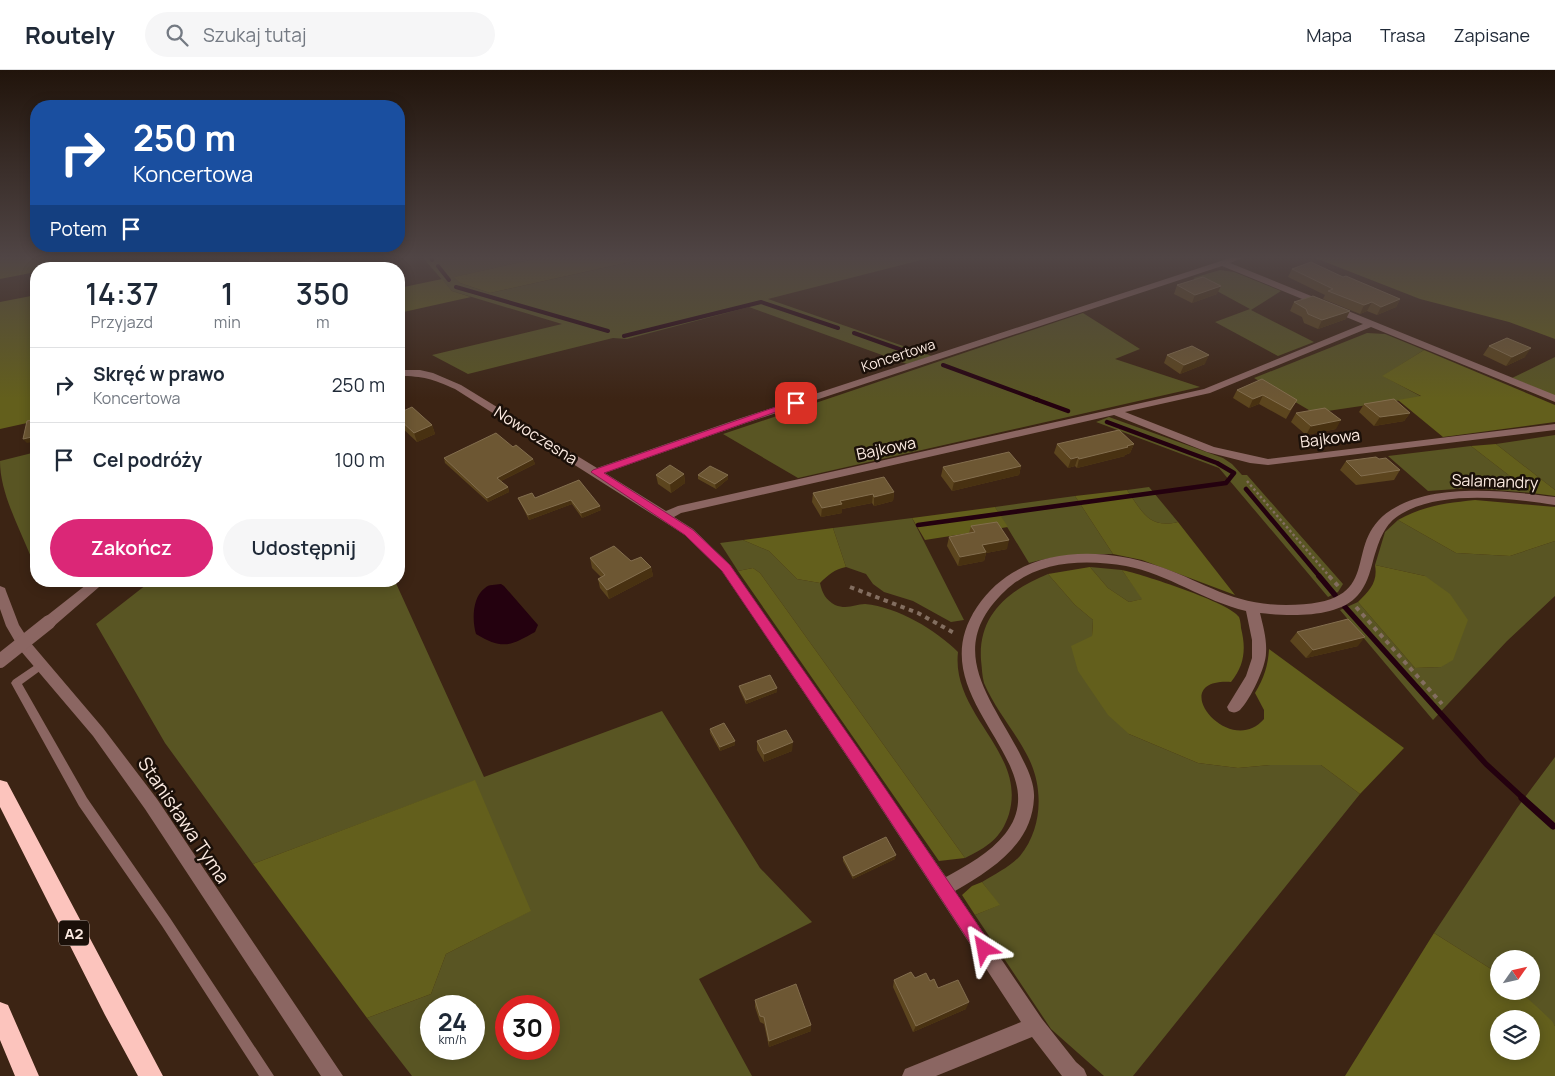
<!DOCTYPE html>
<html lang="pl">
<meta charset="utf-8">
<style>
:root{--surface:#fff;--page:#f6f6f7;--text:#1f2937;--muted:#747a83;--line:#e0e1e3;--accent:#db2777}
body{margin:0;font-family:Manrope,sans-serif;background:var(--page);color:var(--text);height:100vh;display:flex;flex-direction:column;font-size:19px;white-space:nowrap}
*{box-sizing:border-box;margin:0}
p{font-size:16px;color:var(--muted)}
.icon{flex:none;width:28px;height:28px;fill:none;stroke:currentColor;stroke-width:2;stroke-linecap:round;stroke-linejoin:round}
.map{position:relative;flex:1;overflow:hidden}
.details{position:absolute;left:30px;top:192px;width:375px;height:325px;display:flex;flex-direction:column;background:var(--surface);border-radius:20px;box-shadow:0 2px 12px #0003}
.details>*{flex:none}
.top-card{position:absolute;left:30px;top:30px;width:375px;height:152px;border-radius:20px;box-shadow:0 2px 12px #0003;background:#1a4fa0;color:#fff;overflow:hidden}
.needle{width:32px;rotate:56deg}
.tools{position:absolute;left:1490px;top:880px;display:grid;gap:10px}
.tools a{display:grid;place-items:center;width:50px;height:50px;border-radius:50%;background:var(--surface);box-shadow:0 2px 12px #0003;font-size:25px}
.speed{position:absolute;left:420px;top:925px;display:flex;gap:10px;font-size:25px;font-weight:700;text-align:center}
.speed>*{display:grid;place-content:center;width:65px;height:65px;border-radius:50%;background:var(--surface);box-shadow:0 2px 12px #0003;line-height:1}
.speed small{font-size:12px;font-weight:400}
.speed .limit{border:8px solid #d22;background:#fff;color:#111}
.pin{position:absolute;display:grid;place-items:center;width:42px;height:42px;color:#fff;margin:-21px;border-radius:10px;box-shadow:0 2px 8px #0006}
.me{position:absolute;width:55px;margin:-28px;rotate:326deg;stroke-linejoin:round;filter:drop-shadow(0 0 4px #0008)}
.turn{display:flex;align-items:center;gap:18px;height:105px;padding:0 20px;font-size:22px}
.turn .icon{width:65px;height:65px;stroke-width:2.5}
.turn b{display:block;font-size:35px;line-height:42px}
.then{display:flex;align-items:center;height:48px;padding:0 20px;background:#0003;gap:10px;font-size:19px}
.eta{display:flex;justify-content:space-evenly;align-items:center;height:85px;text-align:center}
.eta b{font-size:30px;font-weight:600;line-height:35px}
.button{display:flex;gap:10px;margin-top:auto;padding:10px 20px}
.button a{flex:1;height:58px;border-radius:30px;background:var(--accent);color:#fff;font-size:20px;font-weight:600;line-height:58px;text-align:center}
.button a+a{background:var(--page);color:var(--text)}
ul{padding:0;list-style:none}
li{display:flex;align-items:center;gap:15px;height:75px;padding:0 20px;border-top:1px solid var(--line)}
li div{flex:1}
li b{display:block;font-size:19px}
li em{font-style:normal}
header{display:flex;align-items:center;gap:30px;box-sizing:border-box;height:70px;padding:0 25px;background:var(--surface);border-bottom:1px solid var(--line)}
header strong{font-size:24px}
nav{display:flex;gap:28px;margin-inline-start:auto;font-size:18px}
.search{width:350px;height:45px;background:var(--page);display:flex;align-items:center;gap:12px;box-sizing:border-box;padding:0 18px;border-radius:28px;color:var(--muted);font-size:19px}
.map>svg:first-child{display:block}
</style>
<header>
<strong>Routely</strong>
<div class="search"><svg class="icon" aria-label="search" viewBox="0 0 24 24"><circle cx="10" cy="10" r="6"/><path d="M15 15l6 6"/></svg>Szukaj tutaj</div>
<nav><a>Mapa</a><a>Trasa</a><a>Zapisane</a></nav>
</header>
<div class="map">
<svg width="1555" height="1006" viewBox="0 0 1555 1006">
<rect width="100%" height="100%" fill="#3c2414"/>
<!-- green -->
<path fill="#595523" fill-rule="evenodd" d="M423,188H539L455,207L460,213L490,223L648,188H929L768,229L932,286L907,294L749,237L627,269L613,268L468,304L432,285L562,254L452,221Z
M1220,200L1234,202L1281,221L1251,240L1314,272L1278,286L1215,252L1250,239L1193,208Z
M1083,243L1140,279L1115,289L1200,317L798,408L723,364Z
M1367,263L1385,264L1424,280L1383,306L1422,327L1314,343L1254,308Z
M1555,287V326L1512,308Z
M1109,347L1223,388L1232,394L1242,405H1247L1343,514L1338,522L1328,527L1219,398L1096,352Z
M1555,365V420L1496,374Z
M1471,376L1532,423L1470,418L1428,421L1388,386Z
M36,382V484L31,487C19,457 0,423 0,391Z
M1149,417L1178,452C1148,459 1142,441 1127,420Z
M1075,426L1113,484C1083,484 1057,485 1029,493L995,437Z
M912,448L964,550L951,552L913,531L884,522L873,514L866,504L846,497L833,458Z
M1398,450L1456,483L1510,486L1555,471V526L1507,571L1433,650L1340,540L1358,532L1415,598L1441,597L1425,506L1375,495L1385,462Z
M743,470L769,481L797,509L820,513C822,523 826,530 835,535C848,540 855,534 865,534C898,537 936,560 958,582C951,645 1027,682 1009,744C1001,769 987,777 965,788L760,503L753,498L738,501L720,473Z
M1090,497L1122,500L1143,529L1129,532L1108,518Z
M1048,504L1075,535L1093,550L1092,566L1129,664L1198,693L1238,698L1270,695H1321L1360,724L1133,1006H1104L1051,959L975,845L999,835L982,812C995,804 1010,797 1020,786C1043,758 1044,716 1027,685C1014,660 995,639 984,613C982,606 982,598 981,590C978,544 1009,520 1048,504Z
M151,511H395L484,707L662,641L760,798L812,852L699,909L752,1006H412L367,948L431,924L446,884L530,841L474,711L253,794L165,673L96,554ZM431,936H474V979H431ZM506,936H549V979H506Z
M1555,687V956L1520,921H1531V889H1499V904L1434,863L1517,738Z"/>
<!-- forest -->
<path fill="#635f1c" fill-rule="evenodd" d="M0,188H113L54,199H36V202L0,209Z
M539,188H648L490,223L460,213L454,207Z
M1315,188H1555V269L1509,252L1420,229Z
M442,209L452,221L471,227L399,243V218Z
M36,225V351L0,359V232Z
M1424,280L1555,335V352L1443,367L1398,330L1421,326L1382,306Z
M1496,374L1555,420V426L1532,423L1471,376Z
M1127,420C1142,441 1148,459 1178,452L1235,525L1142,490L1113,484L1075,426Z
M1475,430L1555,437V471L1510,486L1456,483L1398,450C1423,436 1446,433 1475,430Z
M995,437L1008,457L925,470L912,448Z
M833,458L846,497C835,499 828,505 820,513L797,509L769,481L743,470Z
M1375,495L1425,506L1450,524L1468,550L1453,590L1441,597L1415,598L1358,532C1370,520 1378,512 1375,495Z
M1090,497L1108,518L1129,532L1142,529L1122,500C1141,504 1231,533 1239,547C1240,549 1241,555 1241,558C1246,578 1245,595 1231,612C1163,608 1229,690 1264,649V640L1255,623C1264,608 1268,596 1269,579L1404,678L1360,724L1321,695H1270L1238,698L1198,693L1129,664L1108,645L1078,601L1071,576L1092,566L1093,550L1075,535L1048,504Z
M753,498L760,503L965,788L939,791L738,501Z
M475,710L531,841L446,884L431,924L367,948L253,794Z
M982,812L1000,835L975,845L962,825L972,816Z
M1434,863L1499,904V921H1520L1552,951L1555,956V1006H1345ZM1499,949H1531V981H1499Z"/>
<!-- water -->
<path fill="#24010f" d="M501,514L504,516L538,555L535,562C510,576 503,580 476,564C472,551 472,527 485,518C489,514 495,515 501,514Z"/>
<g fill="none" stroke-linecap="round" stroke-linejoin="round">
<!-- stream-far3 -->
<path stroke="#24010f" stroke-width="4" d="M431,188L432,190
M438,196L449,210
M456,217L608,261
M854,263L916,285
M624,266L761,232L838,258
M943,295L1038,330"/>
<!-- stream-far2 -->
<path stroke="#24010f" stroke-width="4.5" d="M1035,329L1068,341
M1246,419L1320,507
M918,455L1226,413L1234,403L1217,393L1107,352"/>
<!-- stream-far1 -->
<path stroke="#24010f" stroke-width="5.5" d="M1319,506L1335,525
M1345,537L1486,694L1524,729"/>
<!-- stream -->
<path stroke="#24010f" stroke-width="7" d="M1522,728L1553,756"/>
<!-- path-far1 -->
<path stroke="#836e60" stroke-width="2.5" stroke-dasharray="2.5 2.5" stroke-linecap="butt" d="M1247,411L1330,507"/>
<!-- path -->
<path stroke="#836e60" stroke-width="4" stroke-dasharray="4.5 4.5" stroke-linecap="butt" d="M1329,506L1339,517
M850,517L918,543L956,564
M1356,537L1442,634"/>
<!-- service -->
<path fill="#8b6662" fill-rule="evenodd" d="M41,591L44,592L46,595L44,598L22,614L87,728L170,848L274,1006H259L162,856L79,736L11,613L13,610Z"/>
<!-- minor -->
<path fill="#8b6662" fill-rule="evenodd" d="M314,188H331L296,196L292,194Z
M1230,188H1242L1230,193L1555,325V332L1371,257L1210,323L1125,342L1214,377L1268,389L1555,354V360L1268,395L1250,393L1207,382L1114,345L681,443L674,447L693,459L730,495L946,807C966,796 990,783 1005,764C1061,693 916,628 977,537C1016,478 1093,475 1155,495C1204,511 1230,535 1286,535C1392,535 1337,475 1391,440C1434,412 1507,421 1555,427V435C1510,428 1438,419 1398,446C1383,456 1378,474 1373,491C1370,503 1366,516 1358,525C1338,549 1287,546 1260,543C1263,556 1267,569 1266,583C1266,597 1250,630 1240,640C1236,643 1233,643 1229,641L1227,637L1246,606L1252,588V570L1246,541C1204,531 1168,504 1126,496C1085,489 1037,490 1005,521C945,578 989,625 1019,682C1026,696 1035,712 1034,728C1032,775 991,800 955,821L1042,949L1076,992L1084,999L1087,1006H1062L1032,967L936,1006H902L905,999L1021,952L856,700L722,501L685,465L455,319C432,309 424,306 399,306V300H420L433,303L461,315L597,398L738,349ZM1222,196L1363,254L1204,319L678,436L666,441L605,403L746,353Z
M91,511H106L54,556H44L42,552L44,548Z"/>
<!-- tertiary -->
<path fill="#8b6662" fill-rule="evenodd" d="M0,516L5,518L6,521L19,555L30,572L103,658L157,729L343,1006H321L145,739L93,666L20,580L6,556L0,539Z"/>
<!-- motorway -->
<path fill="#fcc4bd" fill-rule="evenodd" d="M0,710L7,712L163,1006H138L105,945L0,737Z
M0,932L8,935L39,1006H15L0,970Z"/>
<!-- minor-bridge -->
<path stroke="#8b6662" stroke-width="14" d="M0,591L49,552"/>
</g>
<!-- wall -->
<path fill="#5c451e" d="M1292,199L1343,207L1400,229L1396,237L1377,245L1367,241L1360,244L1323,229L1325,225L1288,207Z
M1177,215L1217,224L1192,233L1174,224Z
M1294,232L1346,249L1318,259L1304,253L1302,247L1290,241Z
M1489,276L1525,287L1506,296L1483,285Z
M1167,285L1205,294L1180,304L1164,293Z
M1237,320L1297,330L1286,349L1259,334L1249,338L1233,328Z
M1364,334L1410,343L1404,351L1374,356L1359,342Z
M399,343L432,355L435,364L417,372L399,355Z
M1296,343L1336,359L1306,365L1291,352Z
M1057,374H1134L1130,383L1125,385V386L1077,398L1075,396L1068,398L1054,383Z
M513,377L533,389L535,394L501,411L508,417L509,422L488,432L445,393L444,388Z
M1379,389L1400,400L1394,410L1356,415L1340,400L1346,391Z
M1021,396L1019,405L952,421L941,406L943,397Z
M684,404L685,413L671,423L658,414L656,405Z
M698,405H728V409L716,419L698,409Z
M579,410L601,440L582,448L572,434L529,450L518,428H535Z
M894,422L893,431L874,436L872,433L842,439V443L821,447L812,432L813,423Z
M971,456L1007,479L986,483L984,491L958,496L947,476L949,467L969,463Z
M590,488L631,491L651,497L653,506L609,529L600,518L598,509L601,507L592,498Z
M1297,562L1358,576L1306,588L1290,571Z
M739,616L777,622L746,634L740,621Z
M710,659L735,671V675L720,681L710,663Z
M757,671L792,681L764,692L757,680Z
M843,787L895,789L853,809L843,791Z
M915,908L930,911L966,939L913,962L893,917L894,910Z
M755,930L811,961L769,977L764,954L760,952L755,937Z"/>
<!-- shaded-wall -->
<path fill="#483111" d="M265,189L269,197L262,199H253L250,192Z
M1221,216L1217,224L1192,233L1195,225Z
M1400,229L1396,237L1377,245L1381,237Z
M1372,232L1367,241L1360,244L1364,235Z
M1350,241L1346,249L1318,259L1322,250Z
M1531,278L1525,287L1506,296L1512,287Z
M1209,285L1205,294L1180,304L1184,295Z
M1263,325L1259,334L1249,338L1253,329Z
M1410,343L1404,351L1374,356L1380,347Z
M1341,350L1336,359L1306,365L1311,356Z
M432,355L435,364L417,372L414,363Z
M36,366V371L27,373L23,369Z
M1134,374L1130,383L1125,385V386L1077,398L1079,389Z
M1078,387L1075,396L1068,398L1071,389Z
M533,389L535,394L499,412L497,408Z
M1021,396L1019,405L952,421L954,412Z
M684,404L685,413L671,423L670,414Z
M728,405V409L716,419L715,414Z
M508,417L509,422L488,432L487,428Z
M894,422L893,431L874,436V427Z
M873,424L872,433L842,439V443L821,447L822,438L840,431Z
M571,430L572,434L529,450L528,445Z
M600,436L601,440L582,448L581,443Z
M1009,470L1007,479L986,483L984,491L958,496L960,487L982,475Z
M651,497L653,506L609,529L607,520Z
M1365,567L1358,576L1306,588L1313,580Z
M777,618V622L746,634V630Z
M735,671V675L720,681V677Z
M793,672L792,681L764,692V684Z
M896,785L895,789L853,809V806Z
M969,932L966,939L913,962L916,956Z
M811,955V961L769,977V971Z"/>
<!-- building -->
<path fill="#6d5733" stroke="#836e4e" d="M249,188H264L265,189L250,192Z
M1311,192L1343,207L1346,206L1400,229L1381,237L1372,232L1364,235L1328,221L1333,219L1292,199Z
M1203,207L1221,216L1195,225L1177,215Z
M1313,226L1350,241L1322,250L1308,244L1306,239L1294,232Z
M1507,268L1531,278L1512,287L1489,276Z
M1192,276L1209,285L1184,295L1167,285Z
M1262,309L1297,330L1290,340L1263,325L1253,329L1237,320Z
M1394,329L1410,343L1380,347L1364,334Z
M412,337L432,355L414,363L399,349V343Z
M1325,338L1341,350L1311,356L1296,343Z
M36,349V366L23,369L27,351Z
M1119,360L1134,374L1127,376L1128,377L1079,389L1078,387L1071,389L1057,374Z
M496,363L513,377L516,375L533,389L497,408L508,417L487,428L444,388Z
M1009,382L1021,396L954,412L943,397Z
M1376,387L1379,389L1386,388L1400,400L1361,406L1346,391Z
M670,395L684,404L670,414L656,405Z
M710,396L728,405L715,414L698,405Z
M884,407L894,422L874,427L873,424L840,431L842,434L822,438L813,423Z
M579,410L600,436L581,443L571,430L528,445L518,428L532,423L535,428Z
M997,452L1009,470L982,475L986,482L960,487L949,467L975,462L971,456Z
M614,476L631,491L641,487L651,497L607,520L598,509L605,505L590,488Z
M1348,549L1365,567L1313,580L1297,562Z
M770,605L777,618L746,630L739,616Z
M724,653L735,671L720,677L710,659Z
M786,660L793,672L764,684L757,671Z
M886,767L896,785L853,806L843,787Z
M911,902L915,908L926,903L930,911L934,909L938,918L958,910L969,932L916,956L894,910Z
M796,914L811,955L769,971L764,947L760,946L755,930Z"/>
<!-- sky -->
<linearGradient id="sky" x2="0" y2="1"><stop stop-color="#21140b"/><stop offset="0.57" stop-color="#504545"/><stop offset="1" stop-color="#504545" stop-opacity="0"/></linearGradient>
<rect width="1555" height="329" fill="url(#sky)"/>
<!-- route -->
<path fill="#db2777" stroke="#8e194d" d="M793,331H796L801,333L604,403L693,460L730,495L866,690L990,873L992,879L990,885L984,887L978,885L856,699L722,501L685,465L591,402L593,400Z"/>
<g text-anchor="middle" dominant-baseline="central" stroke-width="5" stroke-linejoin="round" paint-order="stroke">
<!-- far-street labels -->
<g font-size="14" fill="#fbeae1" stroke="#1b1009">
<text transform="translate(898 285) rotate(-18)">Koncertowa</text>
</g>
<!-- shield labels -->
<rect fill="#1b1009" stroke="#b8a9a0" stroke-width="1" x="59" y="850.5" width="30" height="25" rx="4"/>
<g font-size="15" font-weight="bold" fill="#fbeae1">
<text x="74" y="863">A2</text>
</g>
<!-- street labels -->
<g font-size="16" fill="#fbeae1" stroke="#1b1009">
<text transform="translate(536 365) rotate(32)">Nowoczesna</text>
<text transform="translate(1330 368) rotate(-7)">Bajkowa</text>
<text transform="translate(886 378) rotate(-12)">Bajkowa</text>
<text transform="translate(1495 411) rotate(2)">Salamandry</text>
</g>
<!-- near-street labels -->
<g font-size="19" fill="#fbeae1" stroke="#1b1009">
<text transform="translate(184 750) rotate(56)">Stanisława Tyma</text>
</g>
</g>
</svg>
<div class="tools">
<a><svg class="needle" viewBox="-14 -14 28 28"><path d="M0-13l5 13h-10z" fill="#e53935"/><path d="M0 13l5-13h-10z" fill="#747a83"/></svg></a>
<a><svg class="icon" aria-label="layers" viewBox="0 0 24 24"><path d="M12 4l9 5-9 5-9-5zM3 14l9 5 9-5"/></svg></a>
</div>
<div class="speed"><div>24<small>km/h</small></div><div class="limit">30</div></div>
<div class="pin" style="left:796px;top:333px;background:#d93025"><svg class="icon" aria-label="arrive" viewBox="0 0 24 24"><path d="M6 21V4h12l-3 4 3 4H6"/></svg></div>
<svg class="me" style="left:984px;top:879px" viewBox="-20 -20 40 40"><path d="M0-17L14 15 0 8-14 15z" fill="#db2777" stroke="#fff" stroke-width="4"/></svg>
<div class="top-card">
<div class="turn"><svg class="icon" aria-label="right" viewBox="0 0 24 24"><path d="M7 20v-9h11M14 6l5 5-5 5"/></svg><div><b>250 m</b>Koncertowa</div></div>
<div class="then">Potem<svg class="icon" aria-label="arrive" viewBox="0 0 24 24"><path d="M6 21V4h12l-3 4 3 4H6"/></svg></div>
</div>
<section class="details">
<div class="eta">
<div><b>14:37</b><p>Przyjazd</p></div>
<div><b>1</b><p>min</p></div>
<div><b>350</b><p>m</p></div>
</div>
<ul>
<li><svg class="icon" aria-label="right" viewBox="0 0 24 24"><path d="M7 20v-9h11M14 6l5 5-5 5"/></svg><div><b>Skręć w prawo</b><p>Koncertowa</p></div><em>250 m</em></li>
<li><svg class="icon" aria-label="arrive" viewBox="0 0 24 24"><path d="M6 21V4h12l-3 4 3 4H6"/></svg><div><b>Cel podróży</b></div><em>100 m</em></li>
</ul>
<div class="button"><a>Zakończ</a><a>Udostępnij</a></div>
</section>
</div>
